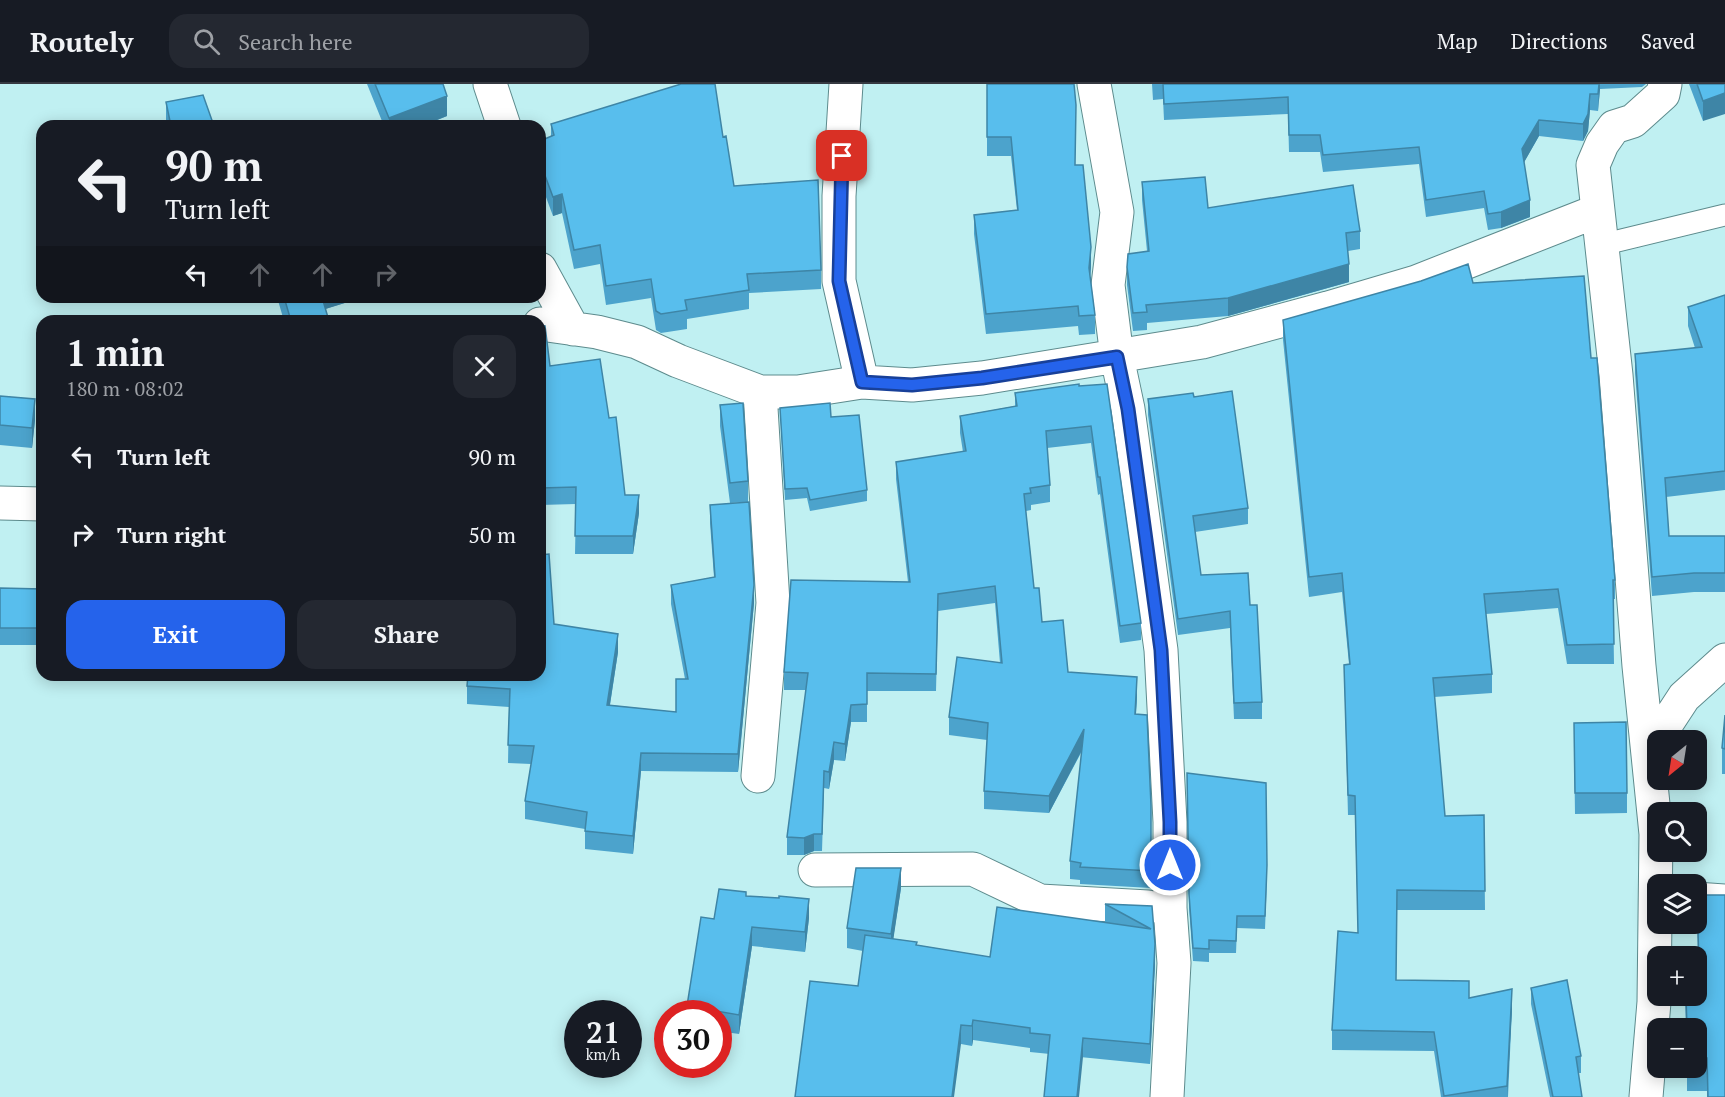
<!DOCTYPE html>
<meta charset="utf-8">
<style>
:root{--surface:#171b24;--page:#242831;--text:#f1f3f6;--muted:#9ea1a6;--line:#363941;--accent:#2563eb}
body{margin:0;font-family:"PT Serif",serif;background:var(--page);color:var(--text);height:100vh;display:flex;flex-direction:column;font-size:22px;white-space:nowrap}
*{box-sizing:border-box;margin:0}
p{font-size:20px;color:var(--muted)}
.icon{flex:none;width:33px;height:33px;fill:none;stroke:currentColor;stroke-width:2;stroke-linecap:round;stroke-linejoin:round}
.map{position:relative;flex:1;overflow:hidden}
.details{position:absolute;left:36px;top:231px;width:510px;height:366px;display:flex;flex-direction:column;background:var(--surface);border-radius:18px;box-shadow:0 3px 15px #0003}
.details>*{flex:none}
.banner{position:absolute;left:36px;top:36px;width:510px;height:183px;border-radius:18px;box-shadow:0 3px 15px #0003;background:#171b24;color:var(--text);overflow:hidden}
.needle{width:39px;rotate:210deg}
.controls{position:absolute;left:1647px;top:646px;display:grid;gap:12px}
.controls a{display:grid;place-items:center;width:60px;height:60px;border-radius:12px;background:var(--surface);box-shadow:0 3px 15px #0003;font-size:30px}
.speed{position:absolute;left:564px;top:916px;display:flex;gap:12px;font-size:30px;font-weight:700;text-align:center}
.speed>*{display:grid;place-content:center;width:78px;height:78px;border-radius:50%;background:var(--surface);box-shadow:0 3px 15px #0003;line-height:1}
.speed small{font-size:15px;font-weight:400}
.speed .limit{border:9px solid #d22;background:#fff;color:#111}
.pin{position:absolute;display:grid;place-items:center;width:51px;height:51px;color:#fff;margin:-26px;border-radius:12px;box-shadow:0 3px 9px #0006}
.me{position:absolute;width:66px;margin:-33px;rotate:0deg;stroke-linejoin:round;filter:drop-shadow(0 0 4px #0008)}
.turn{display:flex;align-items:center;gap:21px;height:126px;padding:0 30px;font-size:27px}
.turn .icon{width:78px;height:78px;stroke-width:2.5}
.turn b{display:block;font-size:42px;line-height:51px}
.lanes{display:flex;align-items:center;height:57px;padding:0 30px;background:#0003;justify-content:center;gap:30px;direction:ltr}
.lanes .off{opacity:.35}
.round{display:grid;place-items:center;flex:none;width:63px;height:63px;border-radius:18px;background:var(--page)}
.head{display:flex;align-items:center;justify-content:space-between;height:102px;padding:0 30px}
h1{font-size:36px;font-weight:800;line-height:45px}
.cta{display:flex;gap:12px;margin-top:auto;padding:12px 30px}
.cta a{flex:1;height:69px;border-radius:18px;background:var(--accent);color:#fff;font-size:24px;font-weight:800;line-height:69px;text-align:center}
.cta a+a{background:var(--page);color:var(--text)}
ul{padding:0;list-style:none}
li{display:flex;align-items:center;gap:18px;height:78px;padding:0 30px}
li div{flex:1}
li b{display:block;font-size:22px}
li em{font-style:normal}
header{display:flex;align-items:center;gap:36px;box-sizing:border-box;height:84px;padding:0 30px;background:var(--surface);border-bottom:2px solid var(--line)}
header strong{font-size:28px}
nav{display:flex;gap:33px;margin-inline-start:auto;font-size:21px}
.search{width:420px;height:54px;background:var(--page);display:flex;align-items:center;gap:15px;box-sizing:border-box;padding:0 21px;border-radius:18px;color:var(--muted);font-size:22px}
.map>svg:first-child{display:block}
</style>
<header>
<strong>Routely</strong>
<div class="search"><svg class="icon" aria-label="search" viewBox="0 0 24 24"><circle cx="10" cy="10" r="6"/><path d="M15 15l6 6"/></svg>Search here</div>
<nav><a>Map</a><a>Directions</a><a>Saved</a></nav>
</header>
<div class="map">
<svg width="1725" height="1013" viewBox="0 0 1725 1013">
<rect width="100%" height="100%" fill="#c0f0f2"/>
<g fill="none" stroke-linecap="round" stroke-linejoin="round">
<!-- lane casing -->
<g stroke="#5d8b8d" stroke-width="23">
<path id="lane" d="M1601,161L1725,131
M1696,809L1725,811"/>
</g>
<!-- street casing -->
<g stroke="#5d8b8d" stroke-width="35">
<path id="street" d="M490,0L504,42
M846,0L839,112V197L862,298
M1094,0L1117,128L1108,201L1117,273L1128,325L1161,566L1170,738V824L1174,879L1167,1013
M540,185L573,245
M540,240L597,248L637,258L678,277L760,308H798L862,298L912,301L982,294L1202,258L1328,224L1416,198L1597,127
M0,419L42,420
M1648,668L1684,613L1725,576
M758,692L773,519L760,308
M815,786L973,785L1040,817L1148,823
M1646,1013L1654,918L1656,750L1639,582L1616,291L1593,81L1602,60L1614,43L1633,37L1663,10L1665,0"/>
</g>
<!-- lane -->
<use href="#lane" stroke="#fff" stroke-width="21"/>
<!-- street -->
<use href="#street" stroke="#fff" stroke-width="33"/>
</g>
<!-- wall -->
<path fill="#4ca3cc" d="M367,0H443L447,32L422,42H384Z
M987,0L1075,81L1091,183L1090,193L1095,231V250L1079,251L1078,242L986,250L974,150V131L1017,126L1011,72H987Z
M1152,0H1646L1642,3L1600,5L1598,27L1590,26L1588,47L1583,57L1539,52L1524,78L1530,133L1501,144L1488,146L1484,124L1426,133L1419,80L1323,88L1320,68H1289L1288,30L1164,36L1163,15L1153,16Z
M1689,0H1725L1703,37Z
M166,18L214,42H166Z
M551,40L723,53L734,102L821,186V205L749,209V225L687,235V245L661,249L656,246L651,214L606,221L600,180L574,185L562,129L553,132L540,97V57L551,53Z
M1142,98L1208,124L1360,147V165L1348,167L1349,198L1228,232L1147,239V246L1133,247L1127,201V183L1147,167L1142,116Z
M1473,199L1591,274L1615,496V515H1613L1614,580H1567L1558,524L1486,530L1492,590V609L1434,613L1445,732L1484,731L1485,826H1397L1396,896L1512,925L1508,1013H1441L1434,967L1332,966V946L1358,849L1355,731H1348L1344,581L1349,580L1342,508L1309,513L1283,256V236Z
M1725,211V406L1666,413L1669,452H1725V508H1694L1652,512L1635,289V270L1695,264L1688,242V223Z
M277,213H364L325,225L329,237H284Z
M540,241L550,282L609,334L625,411L639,429L633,470H575L576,420L540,421Z
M1107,300L1141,539V556L1120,559L1100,410L1098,411L1091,359L1047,364L1050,401V418L1031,421V426L1026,427L1034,504L1042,538L1068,588L1137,611L1136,630L1151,721V804L1080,800V796L1070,795V777L1082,667L1049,729L984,725V707L987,656L949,651V633L1000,579L995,519L938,527L936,607H867V638H851L845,677L834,676L829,705L824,704L822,767H814L804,771H787V753L806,606H784V588L908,498L896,395V378L963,368L960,349V332L1015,322V309Z
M0,312L35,336L32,364L0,361Z
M1194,313L1248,424V440L1195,448L1201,491L1250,521L1262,618V635H1234L1230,544L1178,551L1148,331V315Z
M720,321L748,397V418L730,419L720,342Z
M780,324L831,333L867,406V417L810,427L807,414L785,416Z
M710,421L754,519L738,688L641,687L633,770L585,765V745L525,735V717L531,680L508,679L509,623L467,620V602L554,540L618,568L610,621L676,628L685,595L671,520V501L714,493L710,439Z
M0,504L42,505V561H0Z
M1725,631V690H1722V664Z
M1574,659L1627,709V729L1575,730Z
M1187,689L1267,794L1265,845L1237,844L1236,869H1209V878L1193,877L1189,823Z
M901,804L893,855L917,861L990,873L1105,838V820L1152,822L1155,879L1150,980L1030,968V964L973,956L972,962L961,960L858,902L863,867L847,864V844Z
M1697,811L1725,1013H1707V1007H1687V984H1696V945H1686L1685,912H1696L1698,883Z
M746,812L809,834L805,868L752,862L739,950L718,947V930H687V922Z
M1531,904L1581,972V989H1578L1582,1013H1550L1531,920Z"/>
<!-- shaded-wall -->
<path fill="#3e85a6" d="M1599,0H1600V5L1598,27Z
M1725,9V30L1703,37V17Z
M1590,10V26L1588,47L1583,57V40Z
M447,12V32L422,42H389V34Z
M1539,36V52L1522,82V65Z
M562,110V129L553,132V113Z
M1530,116V133L1501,144V128Z
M1091,163V183L1089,203V184Z
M1349,180V198L1228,232V214Z
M319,213H364L319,227Z
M35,315V336L32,364V344Z
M639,411V429L633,470V452Z
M754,501V519L738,688V670Z
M618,550V568L607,639V621Z
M1137,593V611L1135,647V630Z
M851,621V638L845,677V660Z
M1084,645V662L1049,729V712Z
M834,658V676L829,705V688Z
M641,669V687L633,770V752Z
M814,750V767L804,771V754Z
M901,784V804L891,871V850Z
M809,815V834L805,868V848Z
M752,843V862L739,950V931Z
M1155,860V879L1150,980V960Z
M1512,905V925L1507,1013V1002Z
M973,936V956L972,962V942Z
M961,941V960L954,1013H952Z
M1083,954V973L1079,1013H1077Z"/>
<!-- building -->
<path fill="#58beed" stroke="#3e85a6" stroke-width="1.5" d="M375,0H443L447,12L389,34Z
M681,0H715L723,53L726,52L734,102L818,96L821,186L747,190L749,206L685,216L687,226L661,230L656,227L651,195L606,202L600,161L574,166L562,110L553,113L540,78V57L554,51L551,40Z
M987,0H1074L1076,21L1075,81H1083L1091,163L1089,184L1095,231L1079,232L1078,222L986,230L974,131L1018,126L1011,53H987Z
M1163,0H1599L1598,10H1590L1588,30L1583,40L1539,36L1522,65L1530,116L1501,128L1488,130L1484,107L1426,116L1419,63L1323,71L1320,51H1289L1288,13L1164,20Z
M1697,0H1725V9L1703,17Z
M203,11L214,42H171L166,18Z
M1205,93L1208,124L1353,101L1360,147L1346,149L1349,180L1228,214L1146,221L1147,228L1133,229L1127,183L1128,170L1149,167L1142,98Z
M1468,180L1473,199L1584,192L1591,274H1597L1615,496H1613L1614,560L1567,561L1558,505L1484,510L1492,590L1433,594L1445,732L1484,731L1485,807L1397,806L1396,896L1469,897V914L1512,905L1507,1002L1444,1012L1434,948L1332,946L1338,847L1358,849L1355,712L1348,711L1344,581L1350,580L1342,489L1309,493L1283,236L1421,197Z
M1725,211V387L1665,394L1669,452H1725V489H1694L1652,493L1635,270L1702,263L1688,223Z
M284,213H322L329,237H291Z
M540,241L545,242L550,282L600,275L609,334L616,333L625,411H639L633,452H575L576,403L540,404Z
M1079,300V302L1107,300L1141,539L1120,542L1100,393H1098L1091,342L1046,347L1050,401L1030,404L1031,409L1024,410L1034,504H1039L1042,538L1063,536L1068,588L1137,593L1135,630L1147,631L1151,721V787L1080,783L1081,779L1070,777L1084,645L1049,712L984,707L988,639L949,633L957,573L1002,579L995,502L938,510L936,590L867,589V620L851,621L845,660L834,658L829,688L824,687L822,750H814L804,754L787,753L808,589L784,588L791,496L910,498L896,378L966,367L960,332L1017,322L1015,309Z
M1232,307L1248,424L1193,432L1201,491L1248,489L1250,521H1257L1262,618L1234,619L1230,527L1178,535L1148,315L1193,309L1194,313Z
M0,312L35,315L32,344L0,341Z
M743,319L748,397L730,399L720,321Z
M830,319L831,333L859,331L867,406L810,416L807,404L785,405L780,324Z
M749,418L754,501L738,670L641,669L633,752L585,747L587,728L525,717L534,662L508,661L510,605L467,602L468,591H540V471L549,470L554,540L618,550L607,621L676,628V595H688L671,501L715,493L710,421Z
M0,504L42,505V544H0Z
M1725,631V665L1722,664Z
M1626,638L1627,709H1575L1574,639Z
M1187,689L1266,699L1267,781L1265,832H1237L1236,857L1209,856V865L1193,864L1189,810Z
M856,784H901L891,850L847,844Z
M719,805L746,808V812L779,814V812L809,815L805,848L752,843L739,931L687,922L701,833L714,835Z
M1697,811H1725V1013H1708L1707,974H1696V945H1687L1686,912H1696V883H1699Z
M1105,820L1152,822L1155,860L1150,960L1083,954L1077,1013H1044L1050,951L1030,949V944L973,936L972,942L961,941L952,1013H795L810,897L858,902L865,851L917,858L916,861L990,873L997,823L1151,845Z
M1567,896L1581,972L1576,973L1582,1013H1553L1531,904Z"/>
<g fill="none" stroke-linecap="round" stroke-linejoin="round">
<!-- route casing -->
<g stroke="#184099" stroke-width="15">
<path id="route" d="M842,72L839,197L862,298L912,301L982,294L1117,273L1128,325L1161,566L1170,738V781"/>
</g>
<!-- route -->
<use href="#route" stroke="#2563eb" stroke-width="10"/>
</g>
</svg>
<div class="controls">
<a><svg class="needle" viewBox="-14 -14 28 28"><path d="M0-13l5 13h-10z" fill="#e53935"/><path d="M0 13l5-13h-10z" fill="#9ea1a6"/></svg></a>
<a><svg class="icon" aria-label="search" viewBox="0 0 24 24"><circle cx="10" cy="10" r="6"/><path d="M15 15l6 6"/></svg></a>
<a><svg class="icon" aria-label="layers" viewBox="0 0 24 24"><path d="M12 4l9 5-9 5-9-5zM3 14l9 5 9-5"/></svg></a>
<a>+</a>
<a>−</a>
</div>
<div class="speed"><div>21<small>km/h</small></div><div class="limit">30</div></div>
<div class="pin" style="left:842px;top:72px;background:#d93025"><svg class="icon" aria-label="arrive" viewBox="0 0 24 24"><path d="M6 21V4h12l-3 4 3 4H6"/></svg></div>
<svg class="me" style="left:1170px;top:781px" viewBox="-20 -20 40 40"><circle r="17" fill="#2563eb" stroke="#fff" stroke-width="3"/><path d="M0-11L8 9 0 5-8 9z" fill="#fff"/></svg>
<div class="banner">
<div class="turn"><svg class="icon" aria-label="left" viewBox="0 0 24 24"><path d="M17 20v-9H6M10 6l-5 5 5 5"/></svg><div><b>90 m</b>Turn left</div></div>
<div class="lanes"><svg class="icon" aria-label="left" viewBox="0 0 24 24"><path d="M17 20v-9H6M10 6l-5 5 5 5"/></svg><svg class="icon off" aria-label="ahead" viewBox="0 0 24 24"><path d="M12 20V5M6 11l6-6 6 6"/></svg><svg class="icon off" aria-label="ahead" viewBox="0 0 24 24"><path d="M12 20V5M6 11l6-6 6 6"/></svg><svg class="icon off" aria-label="right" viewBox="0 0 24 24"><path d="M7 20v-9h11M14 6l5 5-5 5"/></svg></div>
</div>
<section class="details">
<div class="head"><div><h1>1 min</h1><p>180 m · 08:02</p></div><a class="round"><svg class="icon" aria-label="close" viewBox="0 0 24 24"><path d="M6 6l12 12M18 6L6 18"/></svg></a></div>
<ul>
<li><svg class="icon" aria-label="left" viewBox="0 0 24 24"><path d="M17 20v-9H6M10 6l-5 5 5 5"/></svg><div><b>Turn left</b></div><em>90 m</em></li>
<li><svg class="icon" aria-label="right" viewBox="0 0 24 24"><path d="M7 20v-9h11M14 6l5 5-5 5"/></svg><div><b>Turn right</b></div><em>50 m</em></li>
</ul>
<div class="cta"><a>Exit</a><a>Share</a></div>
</section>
</div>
